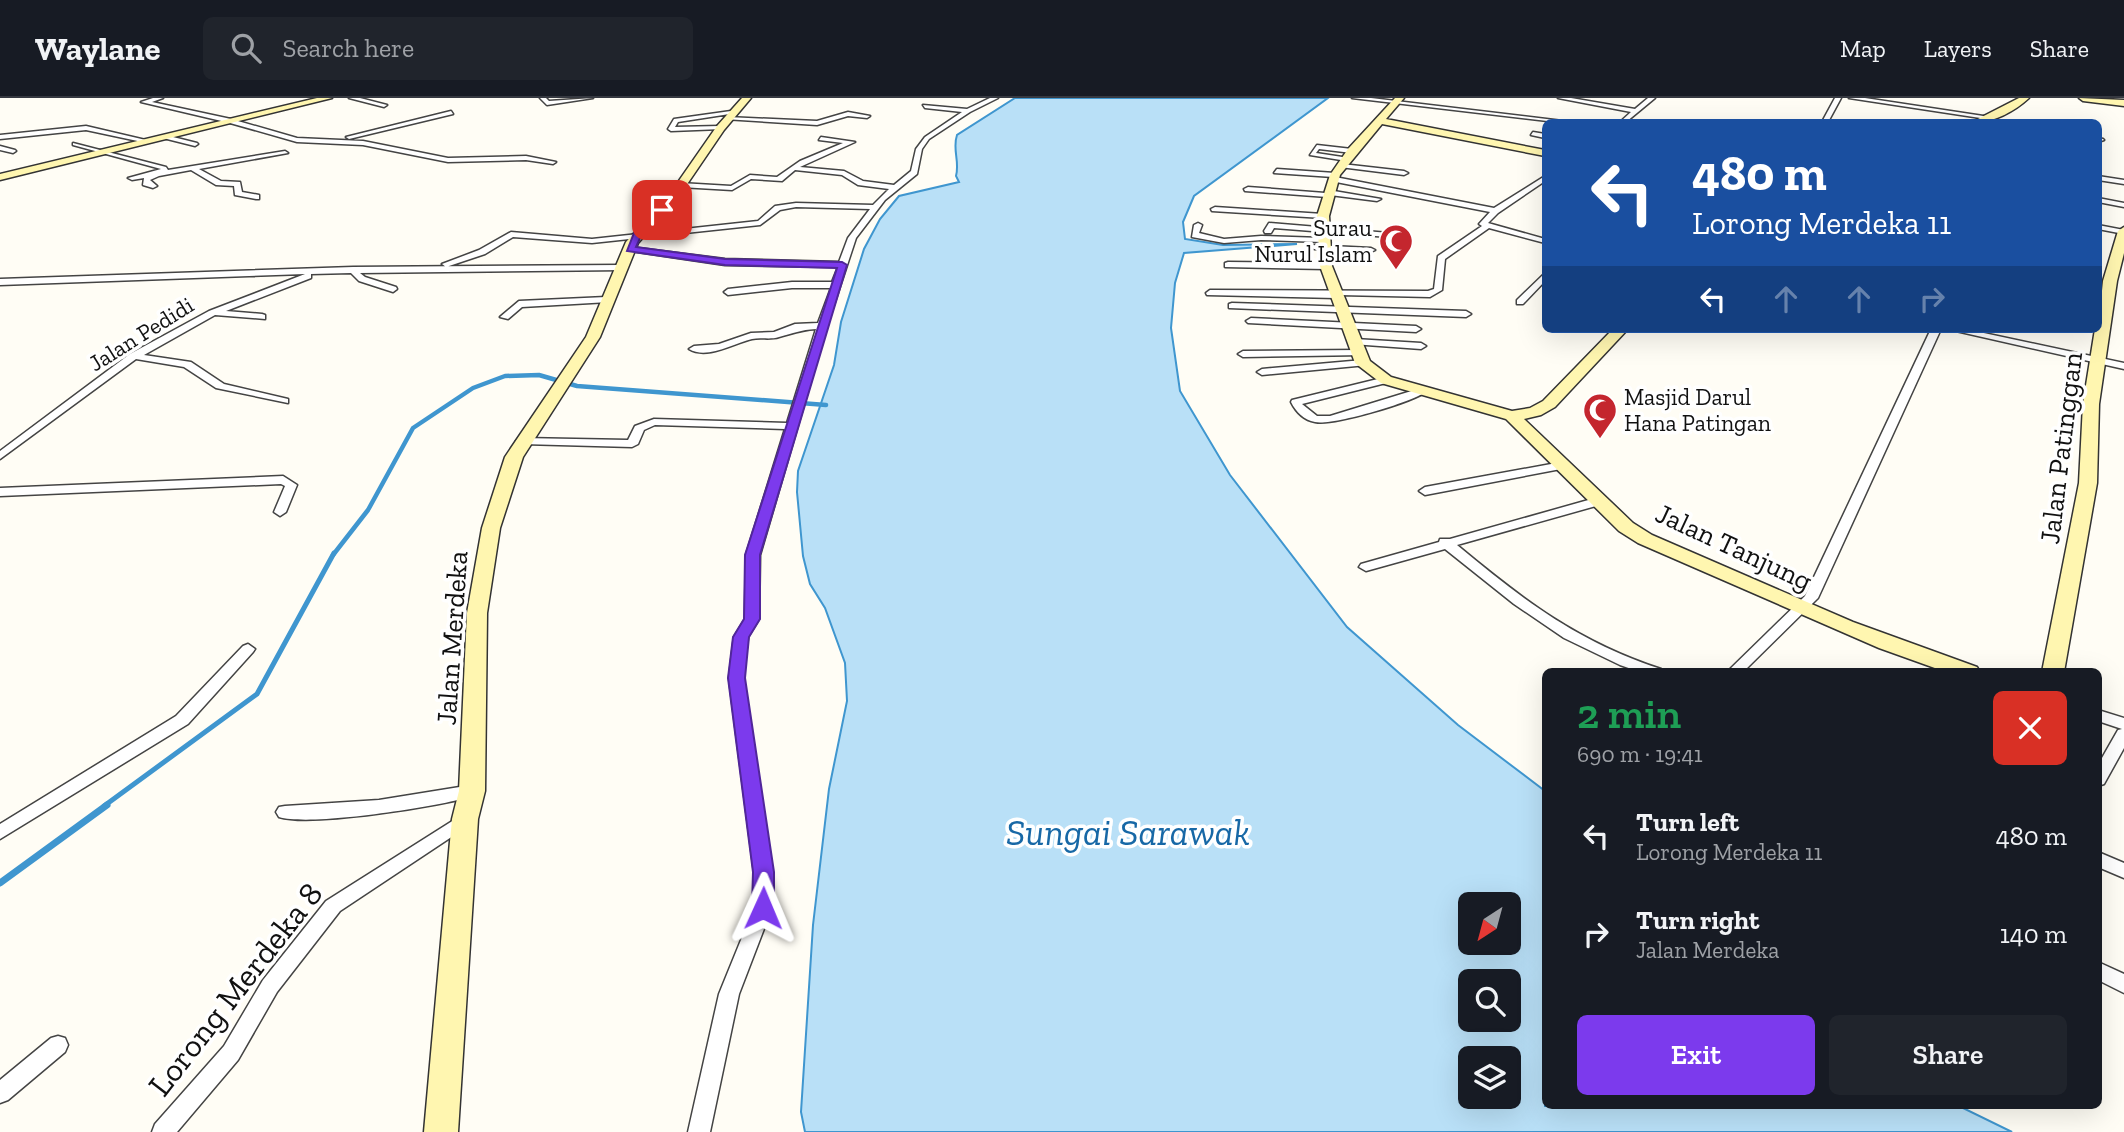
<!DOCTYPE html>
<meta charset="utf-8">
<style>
:root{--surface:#171b24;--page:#20242c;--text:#f1f3f6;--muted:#9ea1a6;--line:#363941;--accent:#7c3aed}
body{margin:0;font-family:"Zilla Slab",serif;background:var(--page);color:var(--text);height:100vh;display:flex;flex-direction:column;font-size:26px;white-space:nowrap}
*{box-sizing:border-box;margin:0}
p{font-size:23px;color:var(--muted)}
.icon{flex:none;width:38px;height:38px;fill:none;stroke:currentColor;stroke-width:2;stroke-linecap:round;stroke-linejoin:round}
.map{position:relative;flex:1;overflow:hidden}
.side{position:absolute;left:1542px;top:570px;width:560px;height:441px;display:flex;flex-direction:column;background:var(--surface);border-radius:10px;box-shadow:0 7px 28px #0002}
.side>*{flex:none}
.top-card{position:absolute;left:1542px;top:21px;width:560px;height:214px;border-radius:10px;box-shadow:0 7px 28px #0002;background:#1a4fa0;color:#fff;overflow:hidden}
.needle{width:46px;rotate:216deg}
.tools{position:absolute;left:1458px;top:794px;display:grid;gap:14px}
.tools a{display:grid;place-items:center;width:63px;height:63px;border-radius:10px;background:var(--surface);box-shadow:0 7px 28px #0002;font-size:35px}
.pin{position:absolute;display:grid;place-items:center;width:60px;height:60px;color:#fff;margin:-30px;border-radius:14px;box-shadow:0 4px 10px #0006}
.me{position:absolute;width:77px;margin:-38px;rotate:1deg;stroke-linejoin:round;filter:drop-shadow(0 0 5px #0008)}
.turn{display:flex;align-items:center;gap:24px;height:147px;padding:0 35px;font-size:32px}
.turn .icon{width:91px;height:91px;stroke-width:2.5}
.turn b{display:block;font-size:49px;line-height:60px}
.lanes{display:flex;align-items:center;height:66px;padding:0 35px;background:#0003;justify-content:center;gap:35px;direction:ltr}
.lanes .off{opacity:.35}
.round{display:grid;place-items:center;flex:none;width:74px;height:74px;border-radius:10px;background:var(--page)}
.overview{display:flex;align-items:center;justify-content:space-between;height:119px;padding:0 35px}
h1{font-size:42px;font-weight:600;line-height:52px;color:#1e9e55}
.cta{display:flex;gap:14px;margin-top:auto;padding:14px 35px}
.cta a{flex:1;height:80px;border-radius:10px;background:var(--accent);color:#fff;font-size:28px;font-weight:600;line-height:80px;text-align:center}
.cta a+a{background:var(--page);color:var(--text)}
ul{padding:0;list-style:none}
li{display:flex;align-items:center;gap:21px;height:98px;padding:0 35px}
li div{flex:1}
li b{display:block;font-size:26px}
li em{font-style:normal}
header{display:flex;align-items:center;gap:42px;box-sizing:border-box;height:98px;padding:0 35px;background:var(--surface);border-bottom:2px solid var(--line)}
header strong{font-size:33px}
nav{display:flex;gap:38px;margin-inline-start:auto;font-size:24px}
.search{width:490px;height:63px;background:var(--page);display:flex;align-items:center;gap:18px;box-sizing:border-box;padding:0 24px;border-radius:10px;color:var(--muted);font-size:26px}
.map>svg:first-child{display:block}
</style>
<header>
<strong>Waylane</strong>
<div class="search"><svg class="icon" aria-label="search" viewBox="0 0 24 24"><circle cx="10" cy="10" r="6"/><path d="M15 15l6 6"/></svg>Search here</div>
<nav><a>Map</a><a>Layers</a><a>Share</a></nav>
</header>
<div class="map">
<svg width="2124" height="1034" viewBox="0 0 2124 1034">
<rect width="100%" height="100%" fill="#fffdf5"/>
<!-- water -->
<path fill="#b9e0f7" stroke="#3f96cf" stroke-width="2" fill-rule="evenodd" d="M1015,0H1328L1194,98L1183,124L1185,141L1223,147L1297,146L1184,155L1175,185L1171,230L1180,293L1230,377L1347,529L1458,627L1545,693V1008H1959L2012,1034H805L801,1014L813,827L829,691L847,603L845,565L825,510L810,486L803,458L797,394L798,373L834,267L841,224L864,151L880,121L899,98L959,84L956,78C960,63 952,51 957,37ZM1470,807H1508V845H1470ZM1470,884H1508V922H1470ZM1470,961H1508V999H1470Z"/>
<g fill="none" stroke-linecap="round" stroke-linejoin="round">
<!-- stream-far2 -->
<path stroke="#3f96cf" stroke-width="4.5" d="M333,457L368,412L413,330L473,290L505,278L539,277L577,288L826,307"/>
<!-- stream-far1 -->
<path stroke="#3f96cf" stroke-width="5" d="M104,708L257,596L334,455"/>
<!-- stream -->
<path stroke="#3f96cf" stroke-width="7" d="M0,785L107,707"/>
<!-- street casing -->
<g stroke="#444" stroke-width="3">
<path id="street" d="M153,0H163L152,4L231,21L297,40L363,43L448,60L526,58L556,64L553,66L526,62L448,64L363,47L297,44L230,25L141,4Z
M349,0H360L387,7L384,9Z
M540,0H546L549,3L593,0L547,7Z
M990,0H998L970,14L929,41L922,51L917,76L885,102L856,140L827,228L760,457L759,521L748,539L743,580L772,774V810L739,896L710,1034H688L719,896L754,810V774L729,580L734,539L745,521L746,457L785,331L655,327L644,332L638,346L632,349L522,346L516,343L522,340L628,342L635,328L654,321L787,325L816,231C800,232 794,235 779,239C770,242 761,239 752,241C734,245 707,262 689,251L694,248L719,246L751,235L774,234L795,226L818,225L831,190H792L728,197L724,194L728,191L792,184H832L838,169L725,167L630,153L626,151L630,149L725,161L839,164L848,140L870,111L796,109L780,112L760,127L592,145L513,139L485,156L446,169L442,166L479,152L511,134L592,141L758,123L775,108L796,105L873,107L889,91L858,87L842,77L795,72L782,83L751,81L732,92L680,89L676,87L680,85L731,88L750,77L777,79L800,63L843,45L819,42L821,39L855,44L800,69L844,73L863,83L894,87L911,73L916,51L925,39L962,14L925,10L923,7L967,11Z
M1352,0H1371L1571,24H1556Z
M1558,0H1571L1635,11L1648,0H1655L1626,24H1620L1631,14Z
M1835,0H1841L1828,24H1822Z
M1849,0H1865L1990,19L1987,21Z
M738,12L736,15L678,24L675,29L720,28L722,31L671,33L668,31L674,21Z
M451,13L453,16L349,41L346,39Z
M848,14L870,18L867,20L848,18L817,27L724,21L727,19L817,23Z
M86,28L150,43L147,45L86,32L0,41V37Z
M1533,34L1545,36V40L1531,37Z
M165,37L197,45L198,46L195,48L163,40Z
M2098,40L2103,41L2104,42L2098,44Z
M73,45L166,69L168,72L285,53L288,55L199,71L221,83L240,84L242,94L259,97V101H256L235,97L234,88L216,87L191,72L159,78L150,82L157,88L153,90L143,87L144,80L132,82L128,80L161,71L73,47Z
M1317,47L1352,51L1355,53L1352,55L1319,51L1316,55L1349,60L1347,63L1310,57Z
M0,48L15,52L16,53L13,55L0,52Z
M1342,66L1404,73L1408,75L1404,77L1340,69Z
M1277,71L1335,75L1339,77L1335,79L1494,110L1545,78V83L1498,115L1488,125L1545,141V145L1489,130L1445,161L1442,192L1430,199L1340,197L1336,200L1207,197L1206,195L1210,192L1428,193L1434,191L1438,158L1482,128L1479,126L1490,114L1331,83L1333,79L1274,75Z
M2098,78L2124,82V86L2098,82Z
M1248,89L1325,95L1328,92L1381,101L1377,103L1330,97L1327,99L1245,93L1244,91Z
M2098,100L2124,105V109L2098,104Z
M1215,109L1323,116L1327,118L1323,120L1212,113L1211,111Z
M1198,125L1202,127L1199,135L1224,141L1261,138L1322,140L1326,142L1322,144L1261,142L1224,145L1192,139L1194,127Z
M1269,125L1401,136L1405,138L1401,140L1274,130L1271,135H1265L1264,133Z
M2098,127L2124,132V136L2098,131Z
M1311,147L1371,150L1375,152L1371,154L1314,151L1310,149Z
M1228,164L1326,165L1330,168L1326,171L1225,169V165Z
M621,167L625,170L624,172L360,175L365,179L396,189L397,191L393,194L359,183L351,175L311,176V180L226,213L262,216L265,217V221L215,217L144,257L191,264L224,286L288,301V305L216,290L184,269L136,261L0,361V353L130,256L209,213L305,176L0,187V181L353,169Z
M1545,175V183L1523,206H1517V202Z
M606,199L611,202L609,204L522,209L508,221L500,219L519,203Z
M1232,205L1466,213L1471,216L1466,219L1229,210V206Z
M1251,220L1416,228L1421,231L1416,234L1248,225L1246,223Z
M1931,231H1941L1818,500L1743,574H1727L1805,498Z
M1947,231H1965L2124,265V271Z
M1355,241L1421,245L1426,248L1421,251L1352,246V242Z
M1360,252L1364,253V257L1243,259L1238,256L1243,253Z
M1363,262L1368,265L1367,267L1262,277L1257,274L1262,271Z
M1386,279L1390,280V284L1302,306L1317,318H1330L1418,291L1422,290L1427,293C1413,304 1333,328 1315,324C1304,322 1296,314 1291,304L1292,302Z
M1562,364L1568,368L1566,370L1425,397L1419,393L1425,389Z
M283,378L297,387L286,414L280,418L274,414L285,388L281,386L0,398V390Z
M1599,399L1605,403L1603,406L1457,447C1523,502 1578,544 1661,571L1663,574H1640L1620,567L1564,540L1514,506L1445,451L1366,473L1359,469L1361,466L1439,444L1440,441H1450Z
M248,546L255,551L253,554L188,626L0,741V726L176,618L243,548Z
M2098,612L2124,620V650L2104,686L2098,688V667L2118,632L2122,631L2098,623Z
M472,687L478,689L480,693L478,697C442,708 312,729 279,719L276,714L279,709L285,708L379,702Z
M465,715L471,716L474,721L471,726L340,813L277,894L238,962L177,1034H152L155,1026L224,948L263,882L326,803Z
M2098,754L2124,765V780L2098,769Z
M2098,864L2124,876V895L2098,882Z
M58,938L65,940L68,947L65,954L8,1002L0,1005V982L51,940Z"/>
</g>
<!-- secondary casing -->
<g stroke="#333" stroke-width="3">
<path id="secondary" d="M317,0H332L0,82V76Z
M742,0H751L724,32L677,101L638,145L600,239L523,359L500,430L487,515L485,693L478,721L458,1034H424L452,721L459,693L467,515L482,430L505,359L586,239L626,144L669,97L717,28Z
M1395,0H1404L1386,21L1545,52V58L1382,26L1340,77L1329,118L1332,168L1370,263L1391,279L1512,313L1530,310L1543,303L1613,231H1628L1555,309L1541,317L1524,321L1633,425L1652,437L1853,524L1977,569L1980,574H1946L1879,550L1638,445L1619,433L1506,321L1381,285L1355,265L1320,168L1317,118L1330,77L1348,51Z
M2019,0H2029C2015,13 1992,26 1972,24Z
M2079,0L2124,2V8L2083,3Z
M2124,129V155L2117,183L2099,306L2097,385L2064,574H2042L2079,385L2083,306L2095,231H2098L2103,183L2118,133Z"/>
</g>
<!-- street -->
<use href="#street" fill="#fff" fill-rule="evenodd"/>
<!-- secondary -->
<use href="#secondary" fill="#fff6b0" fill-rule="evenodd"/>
</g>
<!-- route -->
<path fill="#7c3aed" stroke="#51269a" stroke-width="2" d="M662,109L666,112L641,138L636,149L725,161L842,164L847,167L760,457V521L749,539L745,580L774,774V810L770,816L763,818L756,816L752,810L753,774L728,580L733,539L744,521L745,457L837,170L725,167L627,153L634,135Z"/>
<!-- icons -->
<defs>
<g id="mosque-pin" transform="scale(1.75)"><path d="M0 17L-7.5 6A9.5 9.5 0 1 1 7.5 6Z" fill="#c4262e" stroke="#fff"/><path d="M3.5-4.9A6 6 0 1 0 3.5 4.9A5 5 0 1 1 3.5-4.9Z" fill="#fff"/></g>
</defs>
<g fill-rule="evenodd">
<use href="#mosque-pin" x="1396" y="143"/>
<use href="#mosque-pin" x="1600" y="312"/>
</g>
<g text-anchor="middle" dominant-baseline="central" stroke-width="7" stroke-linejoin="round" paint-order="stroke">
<!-- far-poi labels -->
<g font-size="23" fill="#111" stroke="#fff" text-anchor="end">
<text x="1372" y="130">Surau<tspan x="1372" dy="26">Nurul Islam</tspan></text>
<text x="1624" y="299" text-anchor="start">Masjid Darul<tspan x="1624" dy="26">Hana Patingan</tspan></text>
</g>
<!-- far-street labels -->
<g font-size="23" fill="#111" stroke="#fff">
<text transform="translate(141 236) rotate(-32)">Jalan Pedidi</text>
</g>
<!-- street labels -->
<g font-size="28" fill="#111" stroke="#fff">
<text transform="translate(2061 350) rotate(-83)">Jalan Patinggan</text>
<text transform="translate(1734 449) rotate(25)">Jalan Tanjung</text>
<text transform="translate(452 540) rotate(-86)">Jalan Merdeka</text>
</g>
<!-- near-street labels -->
<g font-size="33" fill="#111" stroke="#fff">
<text transform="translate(235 891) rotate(-52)">Lorong Merdeka 8</text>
</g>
<!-- near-water labels -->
<g font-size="37" font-style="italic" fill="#1768a6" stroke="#fff">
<text x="1128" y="734">Sungai Sarawak</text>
</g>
</g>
</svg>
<div class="tools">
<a><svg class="needle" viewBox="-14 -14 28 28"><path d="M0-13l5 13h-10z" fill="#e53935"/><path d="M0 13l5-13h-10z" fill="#9ea1a6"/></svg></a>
<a><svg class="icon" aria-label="search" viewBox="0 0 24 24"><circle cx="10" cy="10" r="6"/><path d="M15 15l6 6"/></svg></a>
<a><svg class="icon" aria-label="layers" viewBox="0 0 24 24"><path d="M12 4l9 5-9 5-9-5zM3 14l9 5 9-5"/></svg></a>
</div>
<div class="pin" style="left:662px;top:112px;background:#d93025"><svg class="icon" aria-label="arrive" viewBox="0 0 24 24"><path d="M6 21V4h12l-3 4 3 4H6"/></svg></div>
<svg class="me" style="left:763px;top:810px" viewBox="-20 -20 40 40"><path d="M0-17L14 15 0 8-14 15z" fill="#7c3aed" stroke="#fff" stroke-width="4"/></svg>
<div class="top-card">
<div class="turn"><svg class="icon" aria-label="left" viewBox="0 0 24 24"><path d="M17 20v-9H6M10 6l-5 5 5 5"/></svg><div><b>480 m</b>Lorong Merdeka 11</div></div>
<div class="lanes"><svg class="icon" aria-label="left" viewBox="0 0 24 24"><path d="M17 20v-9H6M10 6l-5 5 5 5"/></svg><svg class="icon off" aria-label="ahead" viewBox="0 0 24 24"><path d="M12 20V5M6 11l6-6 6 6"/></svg><svg class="icon off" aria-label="ahead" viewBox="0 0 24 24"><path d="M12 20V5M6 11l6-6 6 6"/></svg><svg class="icon off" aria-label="right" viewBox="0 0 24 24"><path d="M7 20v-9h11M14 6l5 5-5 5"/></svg></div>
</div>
<section class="side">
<div class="overview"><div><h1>2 min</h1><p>690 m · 19:41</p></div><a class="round" style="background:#d93025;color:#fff"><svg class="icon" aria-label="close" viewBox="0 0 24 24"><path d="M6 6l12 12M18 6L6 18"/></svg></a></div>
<ul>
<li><svg class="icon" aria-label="left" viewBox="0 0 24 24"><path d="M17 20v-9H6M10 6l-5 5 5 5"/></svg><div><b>Turn left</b><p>Lorong Merdeka 11</p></div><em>480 m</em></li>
<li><svg class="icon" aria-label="right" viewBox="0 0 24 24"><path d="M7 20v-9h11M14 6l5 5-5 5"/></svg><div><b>Turn right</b><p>Jalan Merdeka</p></div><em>140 m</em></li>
</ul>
<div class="cta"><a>Exit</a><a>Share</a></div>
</section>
</div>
